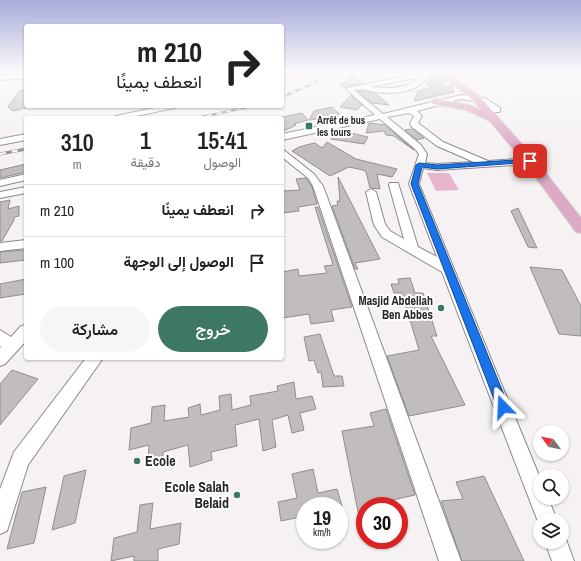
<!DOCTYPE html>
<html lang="ar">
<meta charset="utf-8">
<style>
:root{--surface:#fff;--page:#f6f6f6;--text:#222;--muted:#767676;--line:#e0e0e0;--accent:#3c7863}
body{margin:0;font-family:"Archivo Narrow",Vazirmatn,sans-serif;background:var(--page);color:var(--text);direction:rtl;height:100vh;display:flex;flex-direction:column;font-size:15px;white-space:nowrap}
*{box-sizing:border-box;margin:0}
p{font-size:13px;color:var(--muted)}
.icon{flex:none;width:22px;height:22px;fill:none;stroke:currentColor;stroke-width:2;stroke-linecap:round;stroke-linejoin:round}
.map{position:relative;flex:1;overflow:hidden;direction:ltr}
.panel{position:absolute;left:24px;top:116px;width:260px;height:244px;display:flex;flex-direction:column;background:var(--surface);border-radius:4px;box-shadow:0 1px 3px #0004;direction:rtl}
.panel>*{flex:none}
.guide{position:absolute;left:24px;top:24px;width:260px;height:84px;border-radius:4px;box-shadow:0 1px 3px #0004;direction:rtl;background:#fff;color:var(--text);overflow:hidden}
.needle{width:26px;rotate:302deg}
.controls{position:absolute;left:533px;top:425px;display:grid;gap:8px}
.controls a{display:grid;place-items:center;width:36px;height:36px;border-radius:50%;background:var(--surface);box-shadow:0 1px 3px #0004;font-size:20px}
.speed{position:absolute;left:296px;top:497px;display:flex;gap:8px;font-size:20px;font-weight:700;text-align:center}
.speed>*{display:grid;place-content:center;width:52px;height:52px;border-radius:50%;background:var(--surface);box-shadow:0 1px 3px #0004;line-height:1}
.speed small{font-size:10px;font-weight:400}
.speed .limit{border:6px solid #d22;background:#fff;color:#111}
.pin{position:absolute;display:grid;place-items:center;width:34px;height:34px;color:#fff;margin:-17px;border-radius:8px;box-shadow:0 2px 6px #0006}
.me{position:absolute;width:44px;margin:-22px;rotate:339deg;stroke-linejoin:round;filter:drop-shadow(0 0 3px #0008)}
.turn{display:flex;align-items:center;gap:14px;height:84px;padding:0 16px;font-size:18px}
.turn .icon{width:52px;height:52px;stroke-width:2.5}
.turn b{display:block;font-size:28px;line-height:34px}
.eta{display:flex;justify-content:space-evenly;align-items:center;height:68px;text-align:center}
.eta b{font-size:24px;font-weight:600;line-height:28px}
.button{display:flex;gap:8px;margin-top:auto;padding:8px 16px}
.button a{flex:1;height:46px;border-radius:24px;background:var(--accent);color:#fff;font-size:16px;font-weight:600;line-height:46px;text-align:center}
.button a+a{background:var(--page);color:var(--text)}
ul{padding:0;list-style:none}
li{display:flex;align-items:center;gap:12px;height:52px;padding:0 16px;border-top:1px solid var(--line)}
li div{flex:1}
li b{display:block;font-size:15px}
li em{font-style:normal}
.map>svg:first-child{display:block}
</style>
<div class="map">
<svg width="581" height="561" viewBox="0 0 581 561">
<rect width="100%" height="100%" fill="#f6f2f4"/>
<!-- green -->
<path fill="#e7b5cd" d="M282,71H301L302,78L282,79Z
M427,173H449L459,190L436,191Z"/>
<!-- building -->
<path fill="#c1bdbf" stroke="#918e8f" d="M348,72L362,83L347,87L346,89L340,84L349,82Z
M431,75L444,78L447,81L437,87L452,85L454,92L414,101L418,91L431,88L425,82Z
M26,89V108L13,111L8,107L19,91Z
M357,91L375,93L389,105L372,103Z
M351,95L362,105L357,110L340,107Z
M332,107L339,114L337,115L338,116L309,120L314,111Z
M302,113L308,120L294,124L296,125L282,132V117Z
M369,123L385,125L414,150L394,136L386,135L384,131L366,133Z
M412,129L424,138L417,140L405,130Z
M338,130L368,137L364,144L331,139Z
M327,142L356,159L397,169L392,177L377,174L380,189L370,188L366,172L363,170L349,167L330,176L292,151L299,147L310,144L315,143L322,148Z
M26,164V172L0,178V170Z
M338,177L380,259L355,263L358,269H355L332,206L338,205L337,201H340Z
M306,178L312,187L317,204L298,207L299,211L283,213L282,191L300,190L296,179Z
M10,200L8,209L19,206V216L14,217V220L2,241H0V202Z
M315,207H318L352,307L331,310L334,321L311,324L309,314L282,318V272L298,269L299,276L327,273L324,266L333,265Z
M518,208L537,248L528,247L511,211Z
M26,250V260L0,263V252Z
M530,267L562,270L581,306V336L559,334Z
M410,278L415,293H423L437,336H431L465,405L409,416L387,356L419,350L402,293H394L391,284H399L398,279Z
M26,279V294L0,298V284Z
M320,334L334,376H342L344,386L323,387L321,372L318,373L314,360L309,361L304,337Z
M12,370L38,379L0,425V384Z
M294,382L296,399L312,396L316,409L300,413L304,430L292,433L288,415L272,420L276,447L263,451L259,419L235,425L237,446L211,452L212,460L190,467L188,445L163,452V460L148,463L149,445L129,450L131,428L151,423L152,407L165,405L164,421L189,417L188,408L200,404L201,415L220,410L219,396L231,394L232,410L251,405L250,396L278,391L277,386Z
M386,409L415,495L388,501L390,506H365V527H361L342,431L374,426L370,413Z
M313,469L318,493L337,489L342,506H305V516L281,521L278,502L297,498L292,474Z
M86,470L75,523L52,530L64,476Z
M484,476L524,561H462L441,501L463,499L456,482Z
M46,487L34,543L7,549L22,492Z
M153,503L150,529L181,523L179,544L158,549V561H134V556L111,561L114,538L137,532L140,505Z"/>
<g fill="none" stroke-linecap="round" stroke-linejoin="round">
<!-- minor casing -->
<g stroke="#8b8889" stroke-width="2">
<path id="minor" d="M26,74V78L0,80V76Z
M416,74L422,77L424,81C413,93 392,94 376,92C368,91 362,88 354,90L383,114L461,95L485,98L500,108V112H494L480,102L461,99L417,111L422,116L418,123L443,142L488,161L530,158L535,161L530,164L437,170L423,168L419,184L540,478V498H548L557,520H540V527L442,272L382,237L374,225L366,192L371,189L376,192L385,224L390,231L404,239L389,185L390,183H398L418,247L437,257L409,184L419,154L415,149L380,119L282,140V134L375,115L347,90V88ZM415,78L417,80C403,89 387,89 371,87ZM409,113L414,116L410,124L411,126L437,146L474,162L437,164L425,163L427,154L421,145L387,117Z
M163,106H178L174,108L127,118H112L116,116Z
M26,134V140L0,145V139Z
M282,150L285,151L314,174L323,186L461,561H439L313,186L308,178L282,157Z
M26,174V180L0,186V180Z
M26,187V193L0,198V192Z
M26,240V248L0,251V243Z
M26,325V341L5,364L0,366V348L1,347L0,346V330L11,337L21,326Z
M86,358H103L28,465L7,531L0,534V489L14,452Z
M562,534H564L574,561H552L545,542H562Z"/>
</g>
<!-- major casing -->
<g stroke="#d0cfcf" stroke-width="2">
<path id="major" d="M437,71H446L480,97L534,158L581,218V233L576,232L526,164L490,121L466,110L433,104L431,102L433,100L436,99L469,105L481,110L474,101Z"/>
</g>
<!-- minor -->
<use href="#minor" fill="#fff" fill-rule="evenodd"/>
<!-- major -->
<use href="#major" fill="#dda9c4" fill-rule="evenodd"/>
<!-- rail-far1 casing -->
<g stroke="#969394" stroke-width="2.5">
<path id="rail-far1" d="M282,97L312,84L331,71
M197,118L253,106"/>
</g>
<!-- rail casing -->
<g stroke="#969394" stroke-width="3">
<path id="rail" d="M0,154L26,149"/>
</g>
<!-- rail-far1 -->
<use href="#rail-far1" stroke="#fff" stroke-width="1.5" stroke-dasharray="5" stroke-linecap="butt"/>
<!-- rail -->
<use href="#rail" stroke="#fff" stroke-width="2" stroke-dasharray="6" stroke-linecap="butt"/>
</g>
<!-- sky -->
<linearGradient id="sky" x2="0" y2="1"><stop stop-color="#a8acda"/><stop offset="0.48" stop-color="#fbf9fa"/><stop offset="1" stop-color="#fbf9fa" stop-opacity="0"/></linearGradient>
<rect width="581" height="149" fill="url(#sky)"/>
<!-- route -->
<path fill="#1a73e8" stroke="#114b97" d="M530,159L532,160V162L437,169L422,167L418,184L509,407L507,411L503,413L499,411L497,407L411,184L416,165L419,163L437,165Z"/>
<!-- markers -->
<g fill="#3c7863" stroke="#fff" stroke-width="1.5">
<rect x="305" y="122" width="8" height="8" rx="2"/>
<circle cx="441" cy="308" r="4"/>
<circle cx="137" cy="461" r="4"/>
<circle cx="237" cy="495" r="4"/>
</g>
<g text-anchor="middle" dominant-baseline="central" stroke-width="4" stroke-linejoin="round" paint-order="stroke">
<!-- far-poi labels -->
<g font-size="10" font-weight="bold" fill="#282627" stroke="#fff" text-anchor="start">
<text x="317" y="120">Arrêt de bus<tspan x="317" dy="12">les tours</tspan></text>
</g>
<!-- poi labels -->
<g font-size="12" font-weight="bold" fill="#282627" stroke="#fff" text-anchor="end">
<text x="433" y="301">Masjid Abdellah<tspan x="433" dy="14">Ben Abbes</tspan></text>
</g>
<!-- near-poi labels -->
<g font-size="14" font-weight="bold" fill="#282627" stroke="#fff" text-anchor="start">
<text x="145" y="461">Ecole</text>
<text x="229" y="487" text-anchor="end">Ecole Salah<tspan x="229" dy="16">Belaid</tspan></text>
</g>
</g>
</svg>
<div class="controls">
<a><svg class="needle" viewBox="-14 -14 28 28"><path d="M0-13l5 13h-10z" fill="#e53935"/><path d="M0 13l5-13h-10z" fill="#767676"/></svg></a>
<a><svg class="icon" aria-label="search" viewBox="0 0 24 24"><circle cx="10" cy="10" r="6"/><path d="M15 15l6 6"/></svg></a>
<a><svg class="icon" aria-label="layers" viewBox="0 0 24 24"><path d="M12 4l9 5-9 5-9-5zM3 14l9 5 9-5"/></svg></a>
</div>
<div class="speed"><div>19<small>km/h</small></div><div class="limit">30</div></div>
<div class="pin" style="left:530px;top:161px;background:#d93025"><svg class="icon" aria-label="arrive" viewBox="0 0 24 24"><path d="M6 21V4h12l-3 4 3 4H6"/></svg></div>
<svg class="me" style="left:503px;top:407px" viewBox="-20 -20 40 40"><path d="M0-17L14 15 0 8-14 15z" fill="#1a73e8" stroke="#fff" stroke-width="4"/></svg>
<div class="guide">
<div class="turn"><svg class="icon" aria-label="right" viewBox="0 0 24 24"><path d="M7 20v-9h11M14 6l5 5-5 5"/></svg><div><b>210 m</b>انعطف يمينًا</div></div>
</div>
<section class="panel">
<div class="eta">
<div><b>15:41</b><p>الوصول</p></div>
<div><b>1</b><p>دقيقة</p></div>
<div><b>310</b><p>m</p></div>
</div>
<ul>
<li><svg class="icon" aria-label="right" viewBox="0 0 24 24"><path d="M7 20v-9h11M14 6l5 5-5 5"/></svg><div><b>انعطف يمينًا</b></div><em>210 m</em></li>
<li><svg class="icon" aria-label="arrive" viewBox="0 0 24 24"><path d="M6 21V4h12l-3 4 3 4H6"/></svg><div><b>الوصول إلى الوجهة</b></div><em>100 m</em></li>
</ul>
<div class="button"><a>خروج</a><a>مشاركة</a></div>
</section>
</div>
